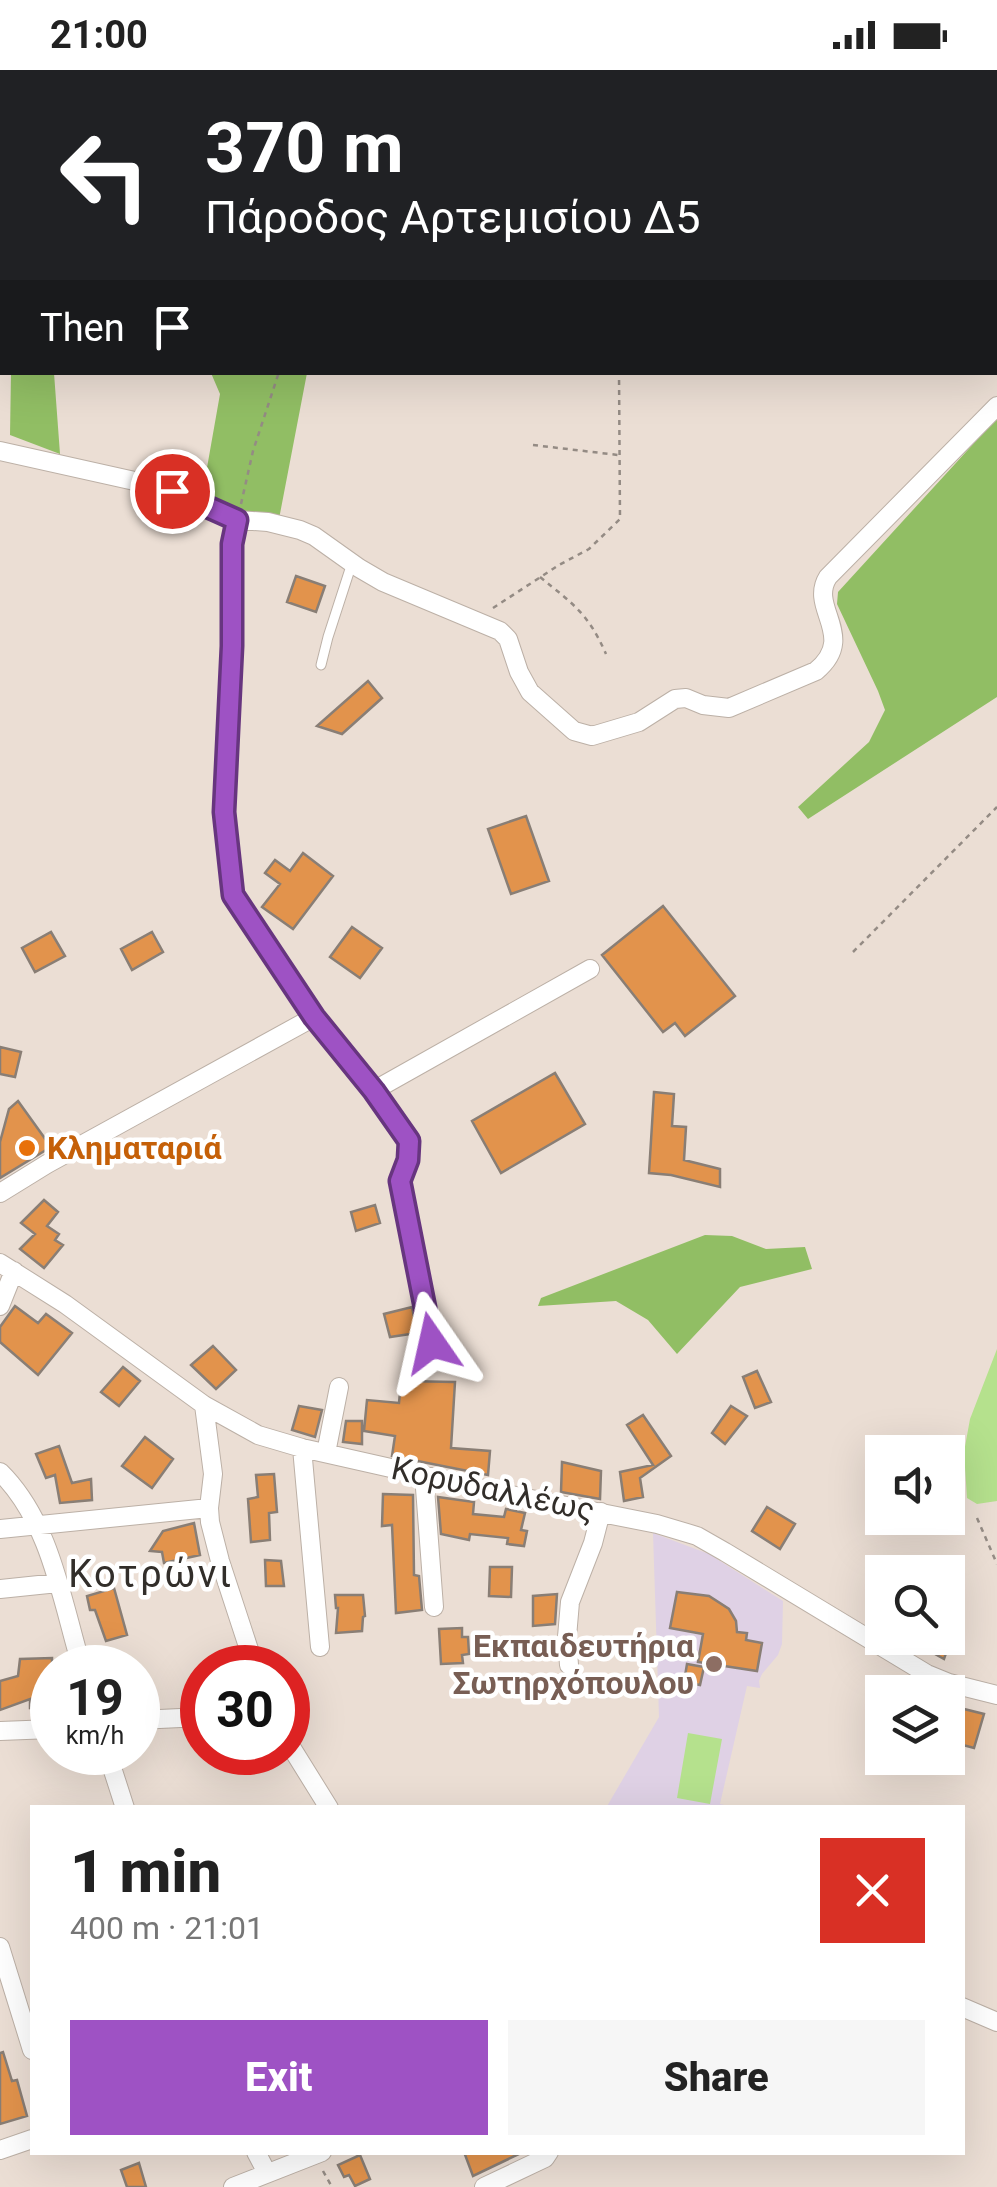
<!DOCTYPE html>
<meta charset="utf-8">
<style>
:root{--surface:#fff;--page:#f6f6f6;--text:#222;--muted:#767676;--accent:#9e52c4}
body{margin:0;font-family:Roboto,sans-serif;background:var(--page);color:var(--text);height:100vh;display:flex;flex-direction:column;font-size:38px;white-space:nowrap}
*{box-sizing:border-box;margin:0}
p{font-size:32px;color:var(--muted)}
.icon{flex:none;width:55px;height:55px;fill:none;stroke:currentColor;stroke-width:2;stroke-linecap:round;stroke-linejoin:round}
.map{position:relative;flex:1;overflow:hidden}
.sheet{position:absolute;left:30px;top:1735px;width:935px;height:350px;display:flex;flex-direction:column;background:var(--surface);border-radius:0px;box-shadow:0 10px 40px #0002}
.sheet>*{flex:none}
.hud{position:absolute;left:0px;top:0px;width:998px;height:305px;box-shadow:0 10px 40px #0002;background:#202124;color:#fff;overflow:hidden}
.tools{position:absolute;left:865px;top:1365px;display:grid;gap:20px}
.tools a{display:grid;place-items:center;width:100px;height:100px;border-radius:0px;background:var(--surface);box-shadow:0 10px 40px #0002;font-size:50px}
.speed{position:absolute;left:30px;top:1575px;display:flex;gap:20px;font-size:50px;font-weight:700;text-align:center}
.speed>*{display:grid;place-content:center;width:130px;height:130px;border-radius:50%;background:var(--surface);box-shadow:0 10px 40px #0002;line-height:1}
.speed small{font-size:25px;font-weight:400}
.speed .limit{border:15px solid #d22;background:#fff;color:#111}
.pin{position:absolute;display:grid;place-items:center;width:85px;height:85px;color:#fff;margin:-42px;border:5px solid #fff;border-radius:50%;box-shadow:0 2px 10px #0007}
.me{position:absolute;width:110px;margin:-55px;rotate:349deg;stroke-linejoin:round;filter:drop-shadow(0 0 8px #0008)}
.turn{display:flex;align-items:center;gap:35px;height:210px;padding:0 40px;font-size:45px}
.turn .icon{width:130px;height:130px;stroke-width:2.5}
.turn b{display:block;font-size:70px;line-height:85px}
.then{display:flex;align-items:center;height:95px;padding:0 40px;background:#0003;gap:20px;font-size:38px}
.round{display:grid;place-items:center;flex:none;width:105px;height:105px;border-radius:0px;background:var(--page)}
.summary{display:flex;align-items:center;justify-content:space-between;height:170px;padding:0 40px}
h1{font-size:60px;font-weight:800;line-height:75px}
.cta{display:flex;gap:20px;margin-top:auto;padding:20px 40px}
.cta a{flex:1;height:115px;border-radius:0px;background:var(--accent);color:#fff;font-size:40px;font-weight:800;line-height:115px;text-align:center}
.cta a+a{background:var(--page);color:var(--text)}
.status{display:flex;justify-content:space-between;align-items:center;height:70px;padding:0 50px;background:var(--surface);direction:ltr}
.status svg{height:28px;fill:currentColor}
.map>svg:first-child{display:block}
</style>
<div class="status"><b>21:00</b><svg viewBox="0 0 49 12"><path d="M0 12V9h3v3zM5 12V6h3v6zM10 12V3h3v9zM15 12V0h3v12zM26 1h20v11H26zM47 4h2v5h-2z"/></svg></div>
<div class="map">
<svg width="997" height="2117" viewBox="0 0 997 2117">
<rect width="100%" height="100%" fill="#ebded4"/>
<!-- education -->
<path fill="#dfd1e5" d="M653,1463L709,1484L783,1531L782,1574L778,1585L762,1604L759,1611L760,1618L747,1616L720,1734L733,1737L606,1738L659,1647Z"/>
<!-- green -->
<path fill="#b5e18d" d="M57,0H429L426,2H57Z
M997,1279V1431L977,1434L967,1428L964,1382L970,1349Z
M688,1663L722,1669L710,1734L677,1728Z"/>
<!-- forest -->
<path fill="#91be64" d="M429,0H855L853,2H426Z
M11,303H54L60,384L10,365Z
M211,303H307L279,449L232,440L202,426L220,324Z
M997,348V627L808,749L798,737L869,672L885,640L878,621L837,534L838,522Z
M705,1165L732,1166L766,1179L805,1177L812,1199L740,1217L677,1284L648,1250L616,1231L538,1236L541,1228Z"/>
<!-- building -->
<path fill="#e2934c" stroke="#897e75" stroke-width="2.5" d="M296,506L325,516L316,542L287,532Z
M368,611L382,628L342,664L317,656Z
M526,746L549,811L511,824L488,759Z
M303,783L333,806L293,859L262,837L280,814L265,803L275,790L290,801Z
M663,836L735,926L685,966L675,953L663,962L602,885Z
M352,857L382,878L360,908L330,887Z
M51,862L65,886L35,902L22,878Z
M152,862L163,882L132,900L121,879Z
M0,977L21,982L15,1007L0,1004Z
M555,1003L585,1054L501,1103L472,1051Z
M654,1022L674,1024L672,1056L686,1057L684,1090L720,1099V1117L671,1105L649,1103Z
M18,1031L51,1077L0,1108V1072L9,1039Z
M44,1130L58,1142L47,1156L59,1164L55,1170L63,1175L44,1198L20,1179L35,1164L21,1153Z
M375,1135L380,1153L356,1161L351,1142Z
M15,1236L38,1253L46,1244L72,1263L38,1305L0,1272V1257Z
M412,1237L417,1263L390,1267L384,1244Z
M213,1276L236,1300L216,1319L191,1295Z
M123,1297L140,1311L119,1336L101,1322Z
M757,1301L771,1332L755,1338L743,1307Z
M401,1311L455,1312L451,1378L490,1381L488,1405L392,1386L395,1366L364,1361L367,1330L399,1333Z
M299,1336L322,1340L315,1367L292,1360Z
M731,1336L747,1346L725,1374L712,1363Z
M643,1345L671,1386L640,1408L643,1427L624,1431L620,1402L653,1395L627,1355Z
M346,1351H362V1374L343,1372Z
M145,1367L173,1389L152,1418L122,1396Z
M59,1376L72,1413L91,1409L92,1430L60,1433L55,1405L46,1408L36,1384Z
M562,1392L601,1401L600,1429L561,1422Z
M274,1404L277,1442L269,1443L270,1470L251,1472L248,1429L258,1427L256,1405Z
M383,1424L413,1425L414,1505L419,1506L422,1540L396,1543L392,1455L382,1456Z
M438,1427L474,1432L473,1444L504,1447L506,1439L525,1443L521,1460L527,1461L524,1476L507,1474L508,1468L470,1464L469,1470L441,1464Z
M767,1437L795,1454L780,1479L752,1461Z
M194,1453L200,1485L164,1493L162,1482L150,1481L163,1461Z
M265,1490L281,1491L284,1516H266Z
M490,1497H512L511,1527L489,1526Z
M114,1518L127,1565L106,1571L95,1540H90L87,1526Z
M677,1522L709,1526L729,1539L736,1551L737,1562L747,1563L746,1570L762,1573L757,1601L698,1592L703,1564L670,1558Z
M557,1524L555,1554L533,1556V1526Z
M335,1525H363L365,1546L363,1547L362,1561L336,1563L338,1538H336Z
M948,1533L961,1540L944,1589L906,1568H948Z
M462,1558V1567H468L469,1584L462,1585L463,1593L441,1594L439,1559Z
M52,1588V1640L30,1638V1629L0,1640V1611L18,1606L20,1589Z
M687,1594L704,1597L700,1615L684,1612Z
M948,1630L960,1633V1638L984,1644L974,1678L948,1671Z
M3,1982L12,2011L17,2010L27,2046L0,2054V1983Z
M464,2082H523L473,2106Z
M360,2085L370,2109L355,2116L349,2105L344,2107L338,2095Z
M139,2093L146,2117H127L121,2100Z"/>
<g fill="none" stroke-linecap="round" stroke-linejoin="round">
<!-- service casing -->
<g stroke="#bcb0a6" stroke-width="11">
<path id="service" d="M321,595L328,567L352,493"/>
</g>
<!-- minor casing -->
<g stroke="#bcb0a6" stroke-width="20">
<path id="minor" d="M0,381L148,414L185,426L237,450L268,452L300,460L314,466L359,498L383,512L500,561L508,569L519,602L530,622L574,661L592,666L639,652L675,629L686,628L703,635L729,638L816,601C858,566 808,538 828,507L997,336
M237,450L233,474L231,596L224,742L233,825L314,947L373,1021L409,1071L408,1090L400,1111L432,1273
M373,1021L590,899
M0,1123L47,1094L314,947
M0,1193L65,1234L204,1335L258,1365L302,1378L506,1424L657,1454L697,1466L725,1482L927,1604L949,1613L997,1625
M0,1236L14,1201
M204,1335L213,1404L209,1438L210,1452L220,1491L255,1598
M302,1378L320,1577
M326,1383L339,1317
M0,1402C51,1452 62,1532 82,1598
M424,1405L434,1537
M0,1459L209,1438
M0,1519L58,1513
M569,1595L567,1567L570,1532L593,1473L601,1442
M138,1650L202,1647
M0,1661L52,1659
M288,1672L329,1738
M107,1682L125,1738
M0,1877L32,1980
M962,1937L997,1952
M0,2080L32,2069
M256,2082L267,2103
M233,2117L322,2082
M484,2117L545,2088L549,2082"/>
</g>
<!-- path -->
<path stroke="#948b84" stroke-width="2.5" stroke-dasharray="5 5" stroke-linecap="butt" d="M701,2L705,0
M533,375L618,385
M241,434L253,381L279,302
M540,507C573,534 588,543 606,584
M493,538L559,495L589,479L620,449L619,302
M853,882L997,737
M977,1448L997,1494
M323,2101L332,2117"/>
<!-- service -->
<use href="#service" stroke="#fff" stroke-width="9"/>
<!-- minor -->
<use href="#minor" stroke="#fff" stroke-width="18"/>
</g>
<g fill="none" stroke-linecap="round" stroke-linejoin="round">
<!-- route casing -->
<g stroke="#67357f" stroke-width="25">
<path id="route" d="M172,421L237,450L232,474V576L224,742L233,825L314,947L374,1021L409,1071L408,1090L400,1111L432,1273"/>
</g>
<!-- route -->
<use href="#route" stroke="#9e52c4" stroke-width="18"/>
</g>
<!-- markers -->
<circle fill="#e8710a" stroke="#fff" stroke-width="4" cx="27" cy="1078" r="10"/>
<circle fill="#8d6e63" stroke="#fff" stroke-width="4" cx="714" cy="1594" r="10"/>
<g text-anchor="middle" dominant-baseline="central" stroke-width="9" stroke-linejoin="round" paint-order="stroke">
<!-- food labels -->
<g font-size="32" font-weight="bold" fill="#c56008" stroke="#fff" text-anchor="start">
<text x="47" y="1078">Κληματαριά</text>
</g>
<!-- street labels -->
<g font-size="32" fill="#322e2a" stroke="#fff">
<text transform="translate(493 1419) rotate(12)">Κορυδαλλέως</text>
</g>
<!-- education labels -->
<g font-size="32" font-weight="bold" fill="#785e54" stroke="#fff" text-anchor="end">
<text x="694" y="1576">Εκπαιδευτήρια<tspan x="694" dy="37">Σωτηρχόπουλου</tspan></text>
</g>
<!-- quarter labels -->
<g font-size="38" letter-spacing="2.5" fill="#322e2a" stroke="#fff">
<text x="151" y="1504">Κοτρώνι</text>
</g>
</g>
</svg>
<div class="tools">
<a><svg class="icon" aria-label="sound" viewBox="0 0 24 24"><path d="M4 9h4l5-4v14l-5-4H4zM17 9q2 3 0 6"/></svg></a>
<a><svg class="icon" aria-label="search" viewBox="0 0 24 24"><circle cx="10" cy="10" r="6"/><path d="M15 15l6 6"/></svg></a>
<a><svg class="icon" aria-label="layers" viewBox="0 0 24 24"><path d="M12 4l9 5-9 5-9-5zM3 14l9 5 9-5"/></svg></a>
</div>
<div class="speed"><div>19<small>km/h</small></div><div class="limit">30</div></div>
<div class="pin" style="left:172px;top:421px;background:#d93025"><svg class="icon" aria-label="arrive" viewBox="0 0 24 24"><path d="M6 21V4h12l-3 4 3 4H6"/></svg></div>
<svg class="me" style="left:432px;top:1273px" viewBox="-20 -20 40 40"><path d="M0-17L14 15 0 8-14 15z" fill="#9e52c4" stroke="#fff" stroke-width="4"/></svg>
<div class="hud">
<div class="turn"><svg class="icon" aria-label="left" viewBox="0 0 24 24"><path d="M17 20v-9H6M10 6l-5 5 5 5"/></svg><div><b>370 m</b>Πάροδος Αρτεμισίου Δ5</div></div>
<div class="then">Then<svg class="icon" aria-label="arrive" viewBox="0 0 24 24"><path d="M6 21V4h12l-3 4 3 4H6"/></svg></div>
</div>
<section class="sheet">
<div class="summary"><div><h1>1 min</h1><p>400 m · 21:01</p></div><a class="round" style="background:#d93025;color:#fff"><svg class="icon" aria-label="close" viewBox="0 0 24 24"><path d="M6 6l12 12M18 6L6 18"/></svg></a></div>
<div class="cta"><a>Exit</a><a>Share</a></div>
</section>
</div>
